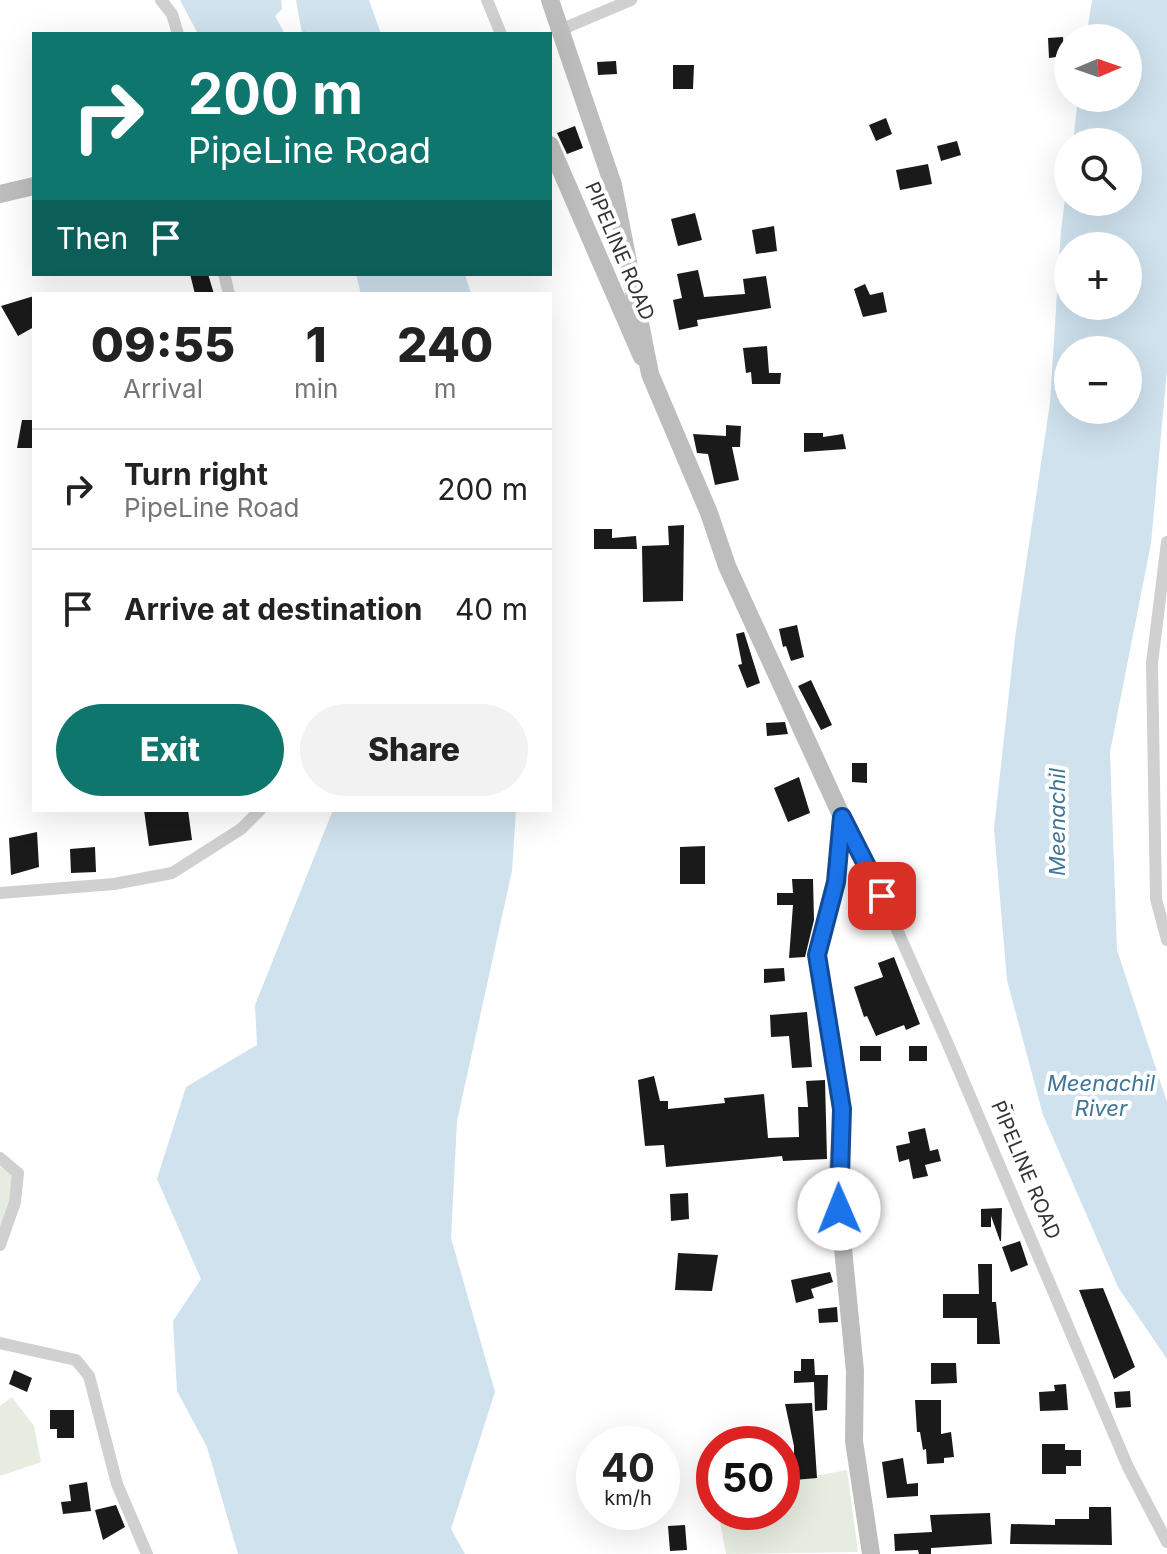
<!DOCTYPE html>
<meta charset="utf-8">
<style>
:root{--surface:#fff;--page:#f2f2f2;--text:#222;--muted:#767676;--line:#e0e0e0;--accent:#0f766e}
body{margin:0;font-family:Inter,sans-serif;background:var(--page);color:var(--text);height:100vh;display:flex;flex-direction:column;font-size:30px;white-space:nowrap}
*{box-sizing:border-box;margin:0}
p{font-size:26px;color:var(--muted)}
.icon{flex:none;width:44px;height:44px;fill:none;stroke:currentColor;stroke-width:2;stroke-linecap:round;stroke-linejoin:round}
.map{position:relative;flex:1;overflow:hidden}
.drawer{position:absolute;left:32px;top:292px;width:520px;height:520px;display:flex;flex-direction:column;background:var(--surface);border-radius:0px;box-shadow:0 8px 32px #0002}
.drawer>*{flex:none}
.banner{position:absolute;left:32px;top:32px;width:520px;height:244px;border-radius:0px;box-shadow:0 8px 32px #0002;background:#0f766e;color:#fff;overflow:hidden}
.needle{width:52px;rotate:88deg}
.tools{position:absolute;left:1054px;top:24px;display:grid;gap:16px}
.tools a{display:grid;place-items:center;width:88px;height:88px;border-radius:50%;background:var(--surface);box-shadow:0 8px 32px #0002;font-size:40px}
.speed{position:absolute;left:576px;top:1426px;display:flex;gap:16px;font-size:40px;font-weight:700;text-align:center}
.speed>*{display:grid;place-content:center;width:104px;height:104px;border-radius:50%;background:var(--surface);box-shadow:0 8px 32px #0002;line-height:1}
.speed small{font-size:20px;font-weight:400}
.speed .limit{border:12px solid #d22;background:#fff;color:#111}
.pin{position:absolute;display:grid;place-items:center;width:68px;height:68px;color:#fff;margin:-34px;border-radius:16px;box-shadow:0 4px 12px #0006}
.me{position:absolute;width:88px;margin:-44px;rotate:359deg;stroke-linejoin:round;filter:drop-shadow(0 0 6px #0008)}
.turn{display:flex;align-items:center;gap:28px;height:168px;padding:0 24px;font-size:36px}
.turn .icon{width:104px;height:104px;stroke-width:2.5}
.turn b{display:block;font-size:56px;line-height:68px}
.then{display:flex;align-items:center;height:76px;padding:0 24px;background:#0003;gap:16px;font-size:30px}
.eta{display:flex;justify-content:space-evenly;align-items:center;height:136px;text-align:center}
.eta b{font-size:48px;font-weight:800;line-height:56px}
.button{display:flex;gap:16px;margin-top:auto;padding:16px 24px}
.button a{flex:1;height:92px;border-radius:48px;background:var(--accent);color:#fff;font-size:32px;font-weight:800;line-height:92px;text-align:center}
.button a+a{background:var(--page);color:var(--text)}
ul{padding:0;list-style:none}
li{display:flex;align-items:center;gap:24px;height:120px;padding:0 24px;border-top:2px solid var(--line)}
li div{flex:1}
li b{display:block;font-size:30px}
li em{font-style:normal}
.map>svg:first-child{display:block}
</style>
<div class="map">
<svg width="1167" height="1554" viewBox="0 0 1167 1554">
<rect width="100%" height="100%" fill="#fff"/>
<!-- green -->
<path fill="#e6ecdf" d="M0,1167L17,1176L0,1229Z
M12,1397L34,1426L41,1462L0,1476V1406Z
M847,1470L858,1552L726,1554L718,1512H782V1482Z"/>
<!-- water -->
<path fill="#cfe2ee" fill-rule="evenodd" d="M180,0H281L282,9L275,16L285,34H198Z
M296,0H369L381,34H302Z
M1092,0H1167V370L1151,543L1110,752L1117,950L1167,1102V1359L1118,1287L1043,1115L1007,980L994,829L1015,638L1050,403L1061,230L1068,176V202H1128V142H1073L1078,98H1128V38H1086ZM1128,246V306H1068V246ZM1128,350V410H1068V350Z
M356,274H465L471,294H361Z
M333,810H516L512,871L457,1121L451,1238L495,1392L451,1529L465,1554H238L207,1447L177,1391L173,1321L201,1279L157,1179L186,1087L257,1045L255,1005Z"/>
<!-- building -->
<path fill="#1a1a1a" d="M1063,37L1064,56L1049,58L1048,38Z
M616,61L617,74L598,75L597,62Z
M673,65H694L693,89H673Z
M886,118L892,134L876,141L869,125Z
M575,126L583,148L567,154L557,133Z
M957,141L961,155L941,161L937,146Z
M928,164L932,184L900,190L896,170Z
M695,213L702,240L678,246L671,219Z
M774,226L777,251L756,254L752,230Z
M698,270L704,297L745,294L743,279L766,276L771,308L697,320L698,326L679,330L673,300L682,298L677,274Z
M190,274H208L214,294H195Z
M865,284L870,295L883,292L887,312L863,317L854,289Z
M34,296V327L18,336L1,306Z
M767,346L769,373H781L780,384H752L751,372L746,373L743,348Z
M22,420H34V448H17Z
M726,425L741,426L740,447H732L739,480L715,485L708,454L697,453L693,434L726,436Z
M804,433H823V437L843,434L846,449L804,452Z
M684,525L683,601L643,602L642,546L669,545L668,526Z
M594,529H612V538L636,536L637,549H594Z
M797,625L804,657L791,661L786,646L783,647L779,629Z
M744,632L760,683L747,688L738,665L742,664L736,634Z
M811,680L832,725L821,730L798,686Z
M785,722L788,734L767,736L766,723Z
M852,763H867V783L852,782Z
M799,777L810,813L788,822L774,788Z
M144,810H188L192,840L149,846Z
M37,832L39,867L11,875L9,838Z
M705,846V884H680V847Z
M95,847L96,872L71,873L70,849Z
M792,879H813L814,920L805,957L789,958L793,905H777V893H793Z
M894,957L920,1024L906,1030L904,1025L876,1036L867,1016L864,1017L854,987L883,977L878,963Z
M784,968L785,981L764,983V969Z
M807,1012L812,1067L792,1068L789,1036L771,1037L770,1015Z
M860,1046H881V1061H860Z
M909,1046H927V1061H909Z
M654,1076L660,1101H668V1109L725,1103L724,1098L764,1094L768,1138L799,1137L798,1107H808L806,1081L825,1080L827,1159L783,1161L782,1156L666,1167L664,1145L645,1146L638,1080Z
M1012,1104L1016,1120L1004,1123L1000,1107Z
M925,1128L930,1151L938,1149L941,1161L925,1165L928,1176L913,1179L909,1159L899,1162L896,1146L910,1143L908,1132Z
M688,1193L689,1219L671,1221L670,1194Z
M1002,1208L1001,1241H1000L991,1216V1227H981V1209Z
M1020,1241L1028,1265L1011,1272L1002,1247Z
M678,1253L718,1255L712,1291L675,1290Z
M978,1264H992V1302H996L1000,1344H977V1318H943V1294H979Z
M830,1272L833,1282L811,1289L814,1298L796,1303L791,1280Z
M1103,1288L1135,1367L1114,1379L1079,1290Z
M837,1307L838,1322L819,1323L818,1309Z
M801,1359H814L815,1375H828L827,1410L815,1411L814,1382L794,1383V1371H801Z
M931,1363H956L957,1383L931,1384Z
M14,1370L32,1378L27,1392L9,1384Z
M1066,1384L1068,1410L1040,1411L1039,1392L1055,1391L1054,1385Z
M1130,1391L1131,1407L1116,1408L1114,1392Z
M915,1400H941V1434L951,1432L954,1457L944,1458V1463L927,1464L926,1449L923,1450L920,1432H917Z
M812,1403L817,1478L794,1480V1446L785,1404Z
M50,1410H74V1438H57V1429H50Z
M1042,1444H1065V1450H1081V1466H1066V1474H1042Z
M903,1458L907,1484L918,1483V1496L887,1498L882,1462Z
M87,1482L91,1511L63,1514L61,1502L71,1501L69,1485Z
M116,1505L125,1527L103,1540L95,1510Z
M1089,1507H1111L1112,1545L1010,1544L1011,1524L1055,1525V1519H1089Z
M990,1513L992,1544L931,1548V1554H919L918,1550L895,1551L894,1534L932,1532L930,1515Z
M685,1525L687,1550L670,1551L668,1526Z"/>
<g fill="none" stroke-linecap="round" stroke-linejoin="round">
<!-- path -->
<path stroke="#cdcdcd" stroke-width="2" stroke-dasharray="4 4" stroke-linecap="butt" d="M304,31V34"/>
<!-- minor -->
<path stroke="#d0d0d0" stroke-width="12" d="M161,0L172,14L178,34
M487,0L501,34
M560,30L631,0
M224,274L229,294
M1167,542L1152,663L1156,899L1167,940
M843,819L882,896L947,1042L1128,1467L1167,1542
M0,893L114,884L172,873L241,829L260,810
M0,1158L18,1173L15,1202L0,1245
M0,1343L76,1360L89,1376L117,1484L147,1554"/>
<!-- secondary -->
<path stroke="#bdbdbd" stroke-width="18" d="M550,0L613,185L650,374L709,513L727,566L842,817L836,882L817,955L842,1109L837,1187L855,1371L854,1441L871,1554
M550,145L642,357
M0,194L34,186"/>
</g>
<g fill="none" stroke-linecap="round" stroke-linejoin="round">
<!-- route casing -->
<g stroke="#114b97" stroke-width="20">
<path id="route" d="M839,1209L842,1109L817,955L836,882L842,817L882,896"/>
</g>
<!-- route -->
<use href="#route" stroke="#1a73e8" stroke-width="14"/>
</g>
<g text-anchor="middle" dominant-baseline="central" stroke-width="8" stroke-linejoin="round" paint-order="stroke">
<!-- street labels -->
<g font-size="20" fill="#333" stroke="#fff">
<text transform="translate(620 251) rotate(67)">PIPELINE ROAD</text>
<text transform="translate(1026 1170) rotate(67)">PIPELINE ROAD</text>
</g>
<!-- water labels -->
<g font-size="22" font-style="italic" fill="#3f7597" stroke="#fff">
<text transform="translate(1057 822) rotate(-90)">Meenachil</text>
<text x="1101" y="1083">Meenachil<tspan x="1101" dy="25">River</tspan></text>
</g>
</g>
</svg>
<div class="tools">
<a><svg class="needle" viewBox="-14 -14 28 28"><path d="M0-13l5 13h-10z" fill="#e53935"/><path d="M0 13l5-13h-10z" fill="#767676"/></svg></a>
<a><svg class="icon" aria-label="search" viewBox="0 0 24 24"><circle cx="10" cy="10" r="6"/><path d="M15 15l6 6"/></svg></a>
<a>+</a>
<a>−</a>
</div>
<div class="speed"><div>40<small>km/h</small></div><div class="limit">50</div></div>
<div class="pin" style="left:882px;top:896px;background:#d93025"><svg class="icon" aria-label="arrive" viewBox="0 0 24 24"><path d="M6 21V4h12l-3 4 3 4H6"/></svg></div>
<svg class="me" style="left:839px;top:1209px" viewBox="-20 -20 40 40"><circle r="19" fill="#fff"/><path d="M0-13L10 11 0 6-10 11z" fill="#1a73e8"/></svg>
<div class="banner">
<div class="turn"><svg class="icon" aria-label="right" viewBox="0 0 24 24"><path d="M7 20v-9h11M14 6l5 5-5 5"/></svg><div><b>200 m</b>PipeLine Road</div></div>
<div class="then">Then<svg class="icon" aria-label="arrive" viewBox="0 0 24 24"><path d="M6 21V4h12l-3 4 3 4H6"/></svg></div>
</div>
<section class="drawer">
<div class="eta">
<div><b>09:55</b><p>Arrival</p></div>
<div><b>1</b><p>min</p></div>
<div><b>240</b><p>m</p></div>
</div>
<ul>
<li><svg class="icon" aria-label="right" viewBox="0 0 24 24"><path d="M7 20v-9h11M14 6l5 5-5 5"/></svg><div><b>Turn right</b><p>PipeLine Road</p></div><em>200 m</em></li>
<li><svg class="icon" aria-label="arrive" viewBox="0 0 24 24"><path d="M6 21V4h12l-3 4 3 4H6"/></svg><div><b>Arrive at destination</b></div><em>40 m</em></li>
</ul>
<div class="button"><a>Exit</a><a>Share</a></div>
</section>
</div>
